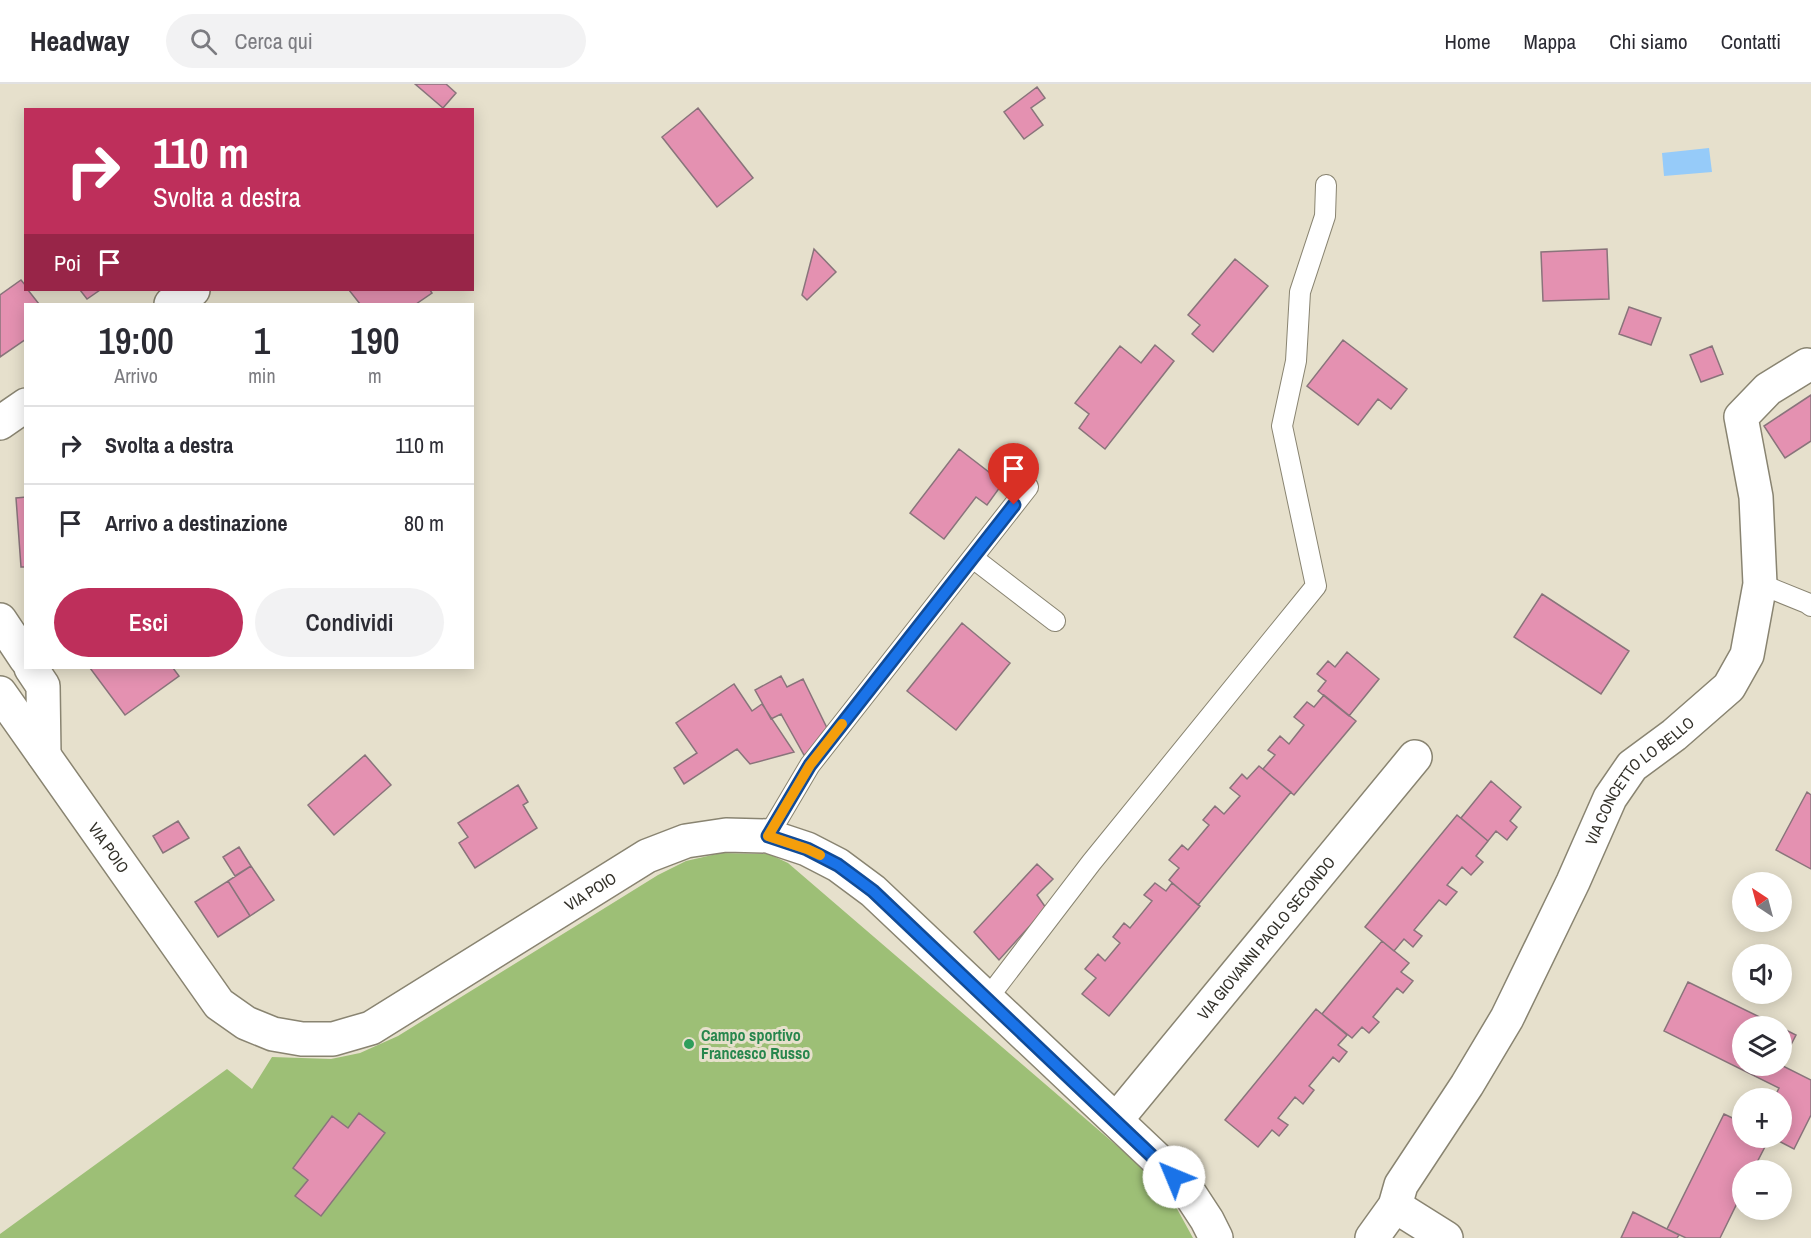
<!DOCTYPE html>
<html lang="it">
<meta charset="utf-8">
<style>
:root{--surface:#fff;--page:#f2f2f3;--text:#2b2b33;--muted:#7c7c81;--line:#e1e1e2;--accent:#be2f5b}
body{margin:0;font-family:"Archivo Narrow",sans-serif;background:var(--page);color:var(--text);height:100vh;display:flex;flex-direction:column;font-size:22px;white-space:nowrap}
*{box-sizing:border-box;margin:0}
p{font-size:20px;color:var(--muted)}
.icon{flex:none;width:33px;height:33px;fill:none;stroke:currentColor;stroke-width:2;stroke-linecap:round;stroke-linejoin:round}
.map{position:relative;flex:1;overflow:hidden}
.side{position:absolute;left:24px;top:219px;width:450px;height:366px;display:flex;flex-direction:column;background:var(--surface);border-radius:0px;box-shadow:0 3px 15px #0003}
.side>*{flex:none}
.banner{position:absolute;left:24px;top:24px;width:450px;height:183px;border-radius:0px;box-shadow:0 3px 15px #0003;background:#be2f5b;color:#fff;overflow:hidden}
.needle{width:39px;rotate:324deg}
.tools{position:absolute;left:1732px;top:788px;display:grid;gap:12px}
.tools a{display:grid;place-items:center;width:60px;height:60px;border-radius:50%;background:var(--surface);box-shadow:0 3px 15px #0003;font-size:30px}
.pin{position:absolute;display:grid;place-items:center;width:51px;height:51px;color:#fff;margin:-62px -26px;border-radius:50% 50% 50% 0;rotate:-45deg;box-shadow:0 0 6px #0007}
.pin .icon{rotate:45deg}
.me{position:absolute;width:66px;margin:-33px;rotate:315deg;stroke-linejoin:round;filter:drop-shadow(0 0 4px #0008)}
.turn{display:flex;align-items:center;gap:21px;height:126px;padding:0 30px;font-size:27px}
.turn .icon{width:78px;height:78px;stroke-width:2.5}
.turn b{display:block;font-size:42px;line-height:51px}
.then{display:flex;align-items:center;height:57px;padding:0 30px;background:#0003;gap:12px;font-size:22px}
.eta{display:flex;justify-content:space-evenly;align-items:center;height:102px;text-align:center}
.eta b{font-size:36px;font-weight:600;line-height:42px}
.button{display:flex;gap:12px;margin-top:auto;padding:12px 30px}
.button a{flex:1;height:69px;border-radius:36px;background:var(--accent);color:#fff;font-size:24px;font-weight:600;line-height:69px;text-align:center}
.button a+a{background:var(--page);color:var(--text)}
ul{padding:0;list-style:none}
li{display:flex;align-items:center;gap:18px;height:78px;padding:0 30px;border-top:2px solid var(--line)}
li div{flex:1}
li b{display:block;font-size:22px}
li em{font-style:normal}
header{display:flex;align-items:center;gap:36px;box-sizing:border-box;height:84px;padding:0 30px;background:var(--surface);border-bottom:2px solid var(--line)}
header strong{font-size:28px}
nav{display:flex;gap:33px;margin-inline-start:auto;font-size:21px}
.search{width:420px;height:54px;background:var(--page);display:flex;align-items:center;gap:15px;box-sizing:border-box;padding:0 21px;border-radius:33px;color:var(--muted);font-size:22px}
.map>svg:first-child{display:block}
</style>
<header>
<strong>Headway</strong>
<div class="search"><svg class="icon" aria-label="search" viewBox="0 0 24 24"><circle cx="10" cy="10" r="6"/><path d="M15 15l6 6"/></svg>Cerca qui</div>
<nav><a>Home</a><a>Mappa</a><a>Chi siamo</a><a>Contatti</a></nav>
</header>
<div class="map">
<svg width="1811" height="1154" viewBox="0 0 1811 1154">
<rect width="100%" height="100%" fill="#e6e0cc"/>
<!-- green -->
<path fill="#9dbf76" d="M721,769L769,770L788,779L1145,1086L1176,1123L1193,1154H0V1150L227,985L252,1005L272,973L331,975L360,969L398,952L658,791L686,777Z"/>
<!-- water -->
<path fill="#96cbf9" d="M1709,64L1712,88L1664,92L1662,69Z"/>
<!-- building -->
<path fill="#e491b1" stroke="#89747b" stroke-width="1.5" d="M415,0H446L456,9L443,24Z
M1037,3L1045,14L1031,24L1043,41L1024,55L1004,28Z
M698,24L753,94L717,123L662,53Z
M814,165L836,188L807,216L802,211Z
M1607,165L1609,215L1543,217L1541,168Z
M1235,175L1268,202L1213,268L1192,250L1200,241L1188,231Z
M21,196L26,202V206H28L39,220H26V255L0,273V211Z
M80,206H100L87,215Z
M349,206H430L432,209L416,220H360Z
M1629,223L1661,234L1651,261L1619,250Z
M1343,256L1407,305L1391,325L1378,315L1358,341L1307,302Z
M1155,261L1174,277L1105,365L1079,344L1089,330L1075,319L1120,262L1141,279Z
M1712,262L1723,290L1701,298L1690,271Z
M1811,311V357L1785,374L1764,342Z
M959,365L1003,399L987,421L976,413L944,455L910,429Z
M26,413V483H21L16,414Z
M1542,510L1629,567L1601,610L1514,553Z
M962,539L1010,579L956,646L907,607Z
M1347,568L1379,595L1349,632L1318,607L1326,597L1317,590L1328,577L1335,583Z
M90,584H173L179,592L125,631Z
M781,592L787,603L803,595L827,644L812,667L804,671L781,630L771,635L755,606Z
M734,600L752,627L762,620L794,668L750,680L737,665L684,700L674,684L697,669L676,639Z
M1324,611L1356,637L1294,711L1263,685L1275,671L1268,666L1280,652L1289,660L1304,641L1294,633L1307,618L1314,623Z
M365,671L391,701L334,751L308,721Z
M1259,682L1291,708L1198,821L1169,796L1179,784L1169,776L1182,761L1188,766L1209,741L1203,736L1215,722L1224,730L1240,712L1230,704L1242,690L1247,695Z
M1491,697L1521,723L1510,737L1517,743L1507,756L1496,747L1488,757L1461,734Z
M518,701L528,718L523,721L537,744L475,784L459,759L468,753L458,739Z
M1807,708L1811,711V785L1776,766Z
M1457,731L1488,757L1476,772L1483,778L1471,791L1462,783L1447,801L1457,808L1446,821L1439,816L1414,846L1422,852L1413,863L1404,855L1394,867L1365,843Z
M178,737L189,754L163,769L153,752Z
M239,763L251,782L235,792L223,773Z
M1037,780L1053,795L1037,811L1046,824L999,876L974,848Z
M251,782L274,816L250,832L228,797Z
M228,797L250,832L218,853L195,818Z
M1155,799L1166,807L1172,799L1200,822L1109,932L1082,910L1096,894L1085,885L1098,870L1105,877L1120,859L1113,853L1124,839L1130,844L1152,817L1144,811Z
M1382,857L1409,879L1401,888L1413,897L1403,909L1397,904L1373,933L1379,938L1369,949L1362,943L1352,954L1322,930Z
M1688,898L1778,942H1743V981H1781L1811,996V1031L1794,1065L1771,1053H1782V1014H1774L1779,1004L1664,947Z
M1316,925L1347,951L1338,961L1347,968L1339,978L1333,973L1309,1002L1314,1006L1303,1020L1295,1013L1278,1034L1288,1041L1279,1052L1272,1046L1258,1063L1225,1036Z
M1782,944L1796,951L1782,978Z
M359,1029L385,1049L321,1132L295,1112L308,1096L293,1084L332,1032L348,1044Z
M1724,1030L1743,1039V1053H1770L1753,1086H1743V1107L1720,1154H1686L1667,1145Z
M1633,1128L1679,1151L1677,1154H1621Z"/>
<g fill="none" stroke-linecap="round" stroke-linejoin="round">
<!-- lane casing -->
<g stroke="#898471" stroke-width="22">
<path id="lane" d="M973,474L1055,537
M1760,500L1807,519L1811,522
M768,752L810,681L1028,403
M987,915L1091,779L1316,502L1282,342L1296,277L1300,208L1325,132L1326,101"/>
</g>
<!-- street casing -->
<g stroke="#898471" stroke-width="36">
<g id="street">
<path d="M171,220L193,206"/>
<path d="M0,339L26,321"/>
<path d="M0,536L26,575"/>
<path d="M31,584L43,602L44,671"/>
<path id="s1" d="M1116,1036L1415,673"/>
<path d="M1395,1122L1446,1154"/>
<path id="s2" d="M1372,1154L1395,1122L1401,1101L1467,1001L1507,934L1573,798L1610,714L1632,682L1674,651L1729,603L1747,571L1760,500L1756,413L1741,333L1768,305L1807,281"/>
</g>
</g>
<!-- secondary casing -->
<g stroke="#898471" stroke-width="36">
<g id="secondary">
<path id="s3" d="M0,609L219,920L246,939L273,950L302,955H333L371,944L647,772L686,757L726,751L768,752L807,765L838,781L873,807L1161,1079L1188,1107L1207,1136L1216,1154"/>
</g>
</g>
<!-- lane -->
<use href="#lane" stroke="#fff" stroke-width="20"/>
<!-- street -->
<use href="#street" stroke="#fff" stroke-width="33"/>
<!-- secondary -->
<use href="#secondary" stroke="#fff" stroke-width="33"/>
</g>
<g fill="none" stroke-linecap="round" stroke-linejoin="round">
<!-- route casing -->
<g stroke="#114b97" stroke-width="15">
<path id="route" d="M1014,421L810,681L768,752L807,765L838,781L873,807L1174,1093"/>
</g>
<!-- route -->
<use href="#route" stroke="#1a73e8" stroke-width="10"/>
<!-- slow -->
<path stroke="#f59e0b" stroke-width="10" d="M820,771L807,765L768,752L810,681L842,640"/>
</g>
<!-- markers -->
<circle fill="#2e9e5b" stroke="#e6e0cc" stroke-width="2" cx="689" cy="960" r="6"/>
<g text-anchor="middle" dominant-baseline="central" stroke-width="6" stroke-linejoin="round" paint-order="stroke">
<!-- street labels -->
<g font-size="16" fill="#33312a" stroke="#e6e0cc">
<text stroke="none"><textPath href="#s2" startOffset="534">VIA CONCETTO LO BELLO</textPath></text>
<text stroke="none"><textPath href="#s3" startOffset="189">VIA POIO</textPath></text>
<text stroke="none"><textPath href="#s3" startOffset="801">VIA POIO</textPath></text>
<text stroke="none"><textPath href="#s1" startOffset="236">VIA GIOVANNI PAOLO SECONDO</textPath></text>
</g>
<!-- leisure labels -->
<g font-size="16" font-weight="bold" fill="#27864d" stroke="#e6e0cc" text-anchor="start">
<text x="701" y="951">Campo sportivo<tspan x="701" dy="18">Francesco Russo</tspan></text>
</g>
</g>
</svg>
<div class="tools">
<a><svg class="needle" viewBox="-14 -14 28 28"><path d="M0-13l5 13h-10z" fill="#e53935"/><path d="M0 13l5-13h-10z" fill="#7c7c81"/></svg></a>
<a><svg class="icon" aria-label="sound" viewBox="0 0 24 24"><path d="M4 9h4l5-4v14l-5-4H4zM17 9q2 3 0 6"/></svg></a>
<a><svg class="icon" aria-label="layers" viewBox="0 0 24 24"><path d="M12 4l9 5-9 5-9-5zM3 14l9 5 9-5"/></svg></a>
<a>+</a>
<a>−</a>
</div>
<div class="pin" style="left:1014px;top:421px;background:#d93025"><svg class="icon" aria-label="arrive" viewBox="0 0 24 24"><path d="M6 21V4h12l-3 4 3 4H6"/></svg></div>
<svg class="me" style="left:1174px;top:1093px" viewBox="-20 -20 40 40"><circle r="19" fill="#fff"/><path d="M0-13L10 11 0 6-10 11z" fill="#1a73e8"/></svg>
<div class="banner">
<div class="turn"><svg class="icon" aria-label="right" viewBox="0 0 24 24"><path d="M7 20v-9h11M14 6l5 5-5 5"/></svg><div><b>110 m</b>Svolta a destra</div></div>
<div class="then">Poi<svg class="icon" aria-label="arrive" viewBox="0 0 24 24"><path d="M6 21V4h12l-3 4 3 4H6"/></svg></div>
</div>
<section class="side">
<div class="eta">
<div><b>19:00</b><p>Arrivo</p></div>
<div><b>1</b><p>min</p></div>
<div><b>190</b><p>m</p></div>
</div>
<ul>
<li><svg class="icon" aria-label="right" viewBox="0 0 24 24"><path d="M7 20v-9h11M14 6l5 5-5 5"/></svg><div><b>Svolta a destra</b></div><em>110 m</em></li>
<li><svg class="icon" aria-label="arrive" viewBox="0 0 24 24"><path d="M6 21V4h12l-3 4 3 4H6"/></svg><div><b>Arrivo a destinazione</b></div><em>80 m</em></li>
</ul>
<div class="button"><a>Esci</a><a>Condividi</a></div>
</section>
</div>
